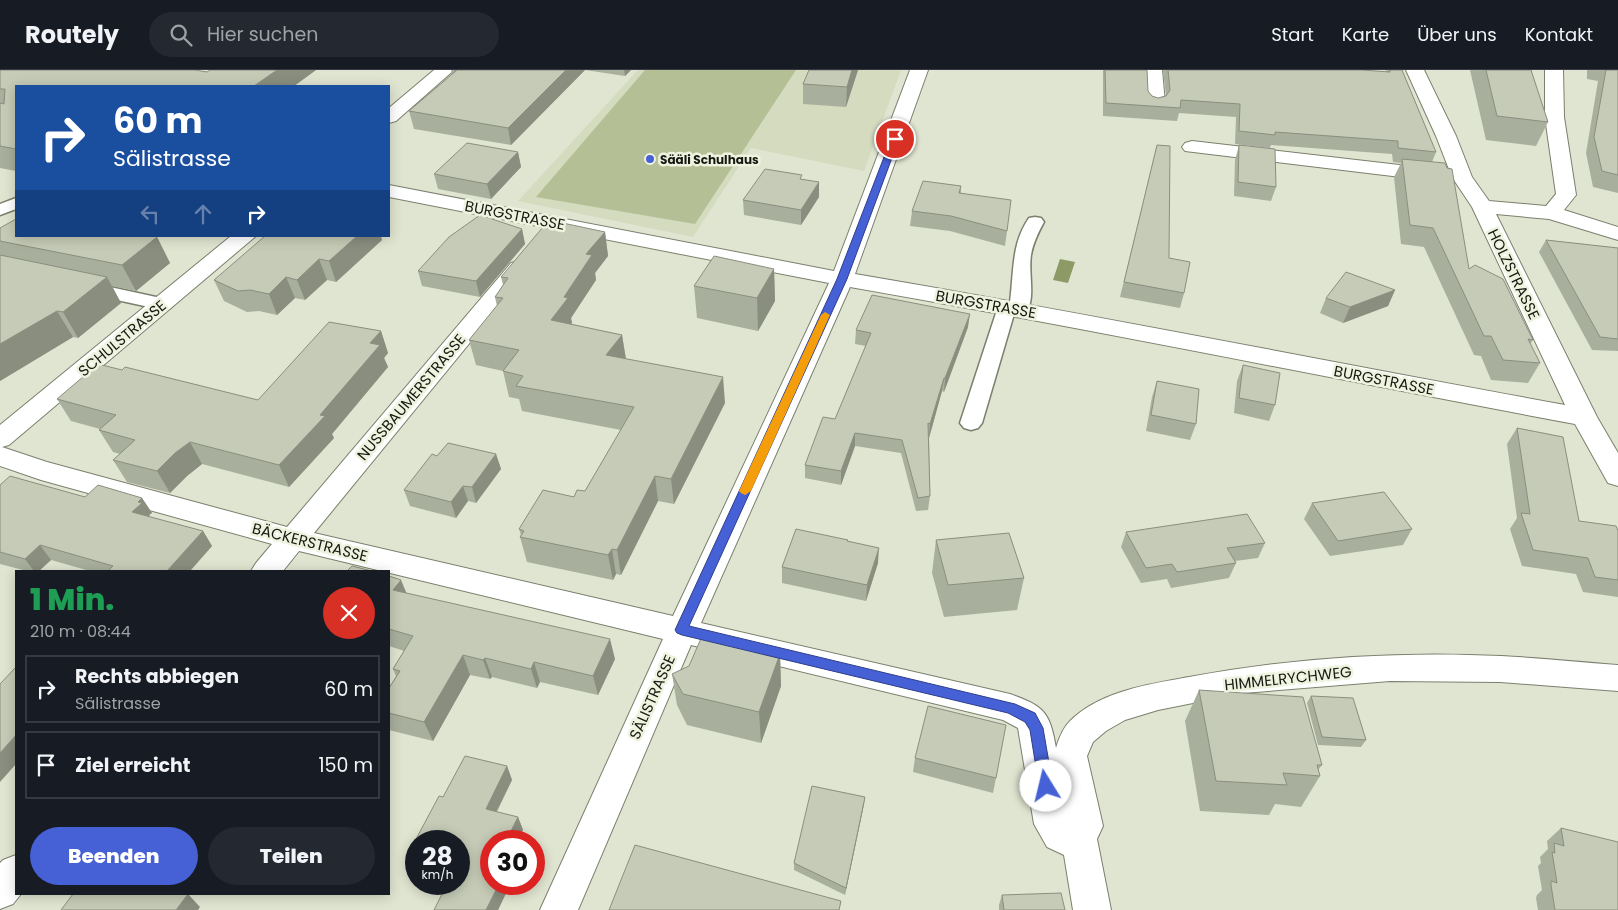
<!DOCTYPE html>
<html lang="de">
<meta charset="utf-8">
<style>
:root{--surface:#171b24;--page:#242831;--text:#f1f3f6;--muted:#9ea1a6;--line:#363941;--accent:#4661d5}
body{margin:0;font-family:Poppins,sans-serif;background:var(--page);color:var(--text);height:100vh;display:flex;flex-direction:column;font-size:19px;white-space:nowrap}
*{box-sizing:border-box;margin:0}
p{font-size:16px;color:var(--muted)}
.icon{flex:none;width:28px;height:28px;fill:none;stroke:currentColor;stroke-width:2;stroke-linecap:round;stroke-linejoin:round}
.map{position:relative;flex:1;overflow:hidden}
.panel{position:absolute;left:15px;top:500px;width:375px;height:325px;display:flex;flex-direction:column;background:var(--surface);border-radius:0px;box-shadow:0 2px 12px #0003}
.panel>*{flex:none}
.hud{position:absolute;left:15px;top:15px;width:375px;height:152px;border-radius:0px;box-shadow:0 2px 12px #0003;background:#1a4fa0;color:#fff;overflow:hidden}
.speed{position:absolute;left:405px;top:760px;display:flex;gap:10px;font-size:25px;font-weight:700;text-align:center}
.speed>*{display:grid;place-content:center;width:65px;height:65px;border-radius:50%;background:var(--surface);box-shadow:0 2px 12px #0003;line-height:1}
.speed small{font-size:12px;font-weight:400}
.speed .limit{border:8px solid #d22;background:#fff;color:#111}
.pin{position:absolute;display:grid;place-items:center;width:42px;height:42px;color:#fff;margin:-21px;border:2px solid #fff;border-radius:50%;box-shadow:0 1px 5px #0007}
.me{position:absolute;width:55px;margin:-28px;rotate:351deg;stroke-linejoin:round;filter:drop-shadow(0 0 4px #0008)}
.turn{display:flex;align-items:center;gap:18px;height:105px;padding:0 15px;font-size:22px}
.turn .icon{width:65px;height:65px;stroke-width:2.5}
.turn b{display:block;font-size:35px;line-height:42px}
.lanes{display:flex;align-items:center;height:48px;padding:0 15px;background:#0003;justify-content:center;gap:25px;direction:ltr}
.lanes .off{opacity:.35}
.round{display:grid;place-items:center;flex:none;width:52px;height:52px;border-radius:26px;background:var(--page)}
.summary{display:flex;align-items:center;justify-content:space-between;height:85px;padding:0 15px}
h1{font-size:30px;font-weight:800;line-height:38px;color:#1e9e55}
.button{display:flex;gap:10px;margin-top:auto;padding:10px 15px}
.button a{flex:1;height:58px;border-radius:30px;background:var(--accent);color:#fff;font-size:20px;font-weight:800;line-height:58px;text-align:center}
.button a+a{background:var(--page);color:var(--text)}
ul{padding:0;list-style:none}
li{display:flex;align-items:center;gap:15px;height:68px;margin:0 10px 8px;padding:0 5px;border:2px solid var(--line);border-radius:0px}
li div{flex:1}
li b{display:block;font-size:19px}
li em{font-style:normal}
header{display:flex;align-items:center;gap:30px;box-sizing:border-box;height:70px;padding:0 25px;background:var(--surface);border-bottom:1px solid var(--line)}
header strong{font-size:24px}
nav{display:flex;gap:28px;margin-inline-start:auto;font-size:18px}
.search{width:350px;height:45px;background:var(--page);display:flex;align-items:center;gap:12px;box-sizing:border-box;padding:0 18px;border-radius:28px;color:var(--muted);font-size:19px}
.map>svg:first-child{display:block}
</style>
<header>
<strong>Routely</strong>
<div class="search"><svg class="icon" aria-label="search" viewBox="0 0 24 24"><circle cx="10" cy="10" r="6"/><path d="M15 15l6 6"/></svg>Hier suchen</div>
<nav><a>Start</a><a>Karte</a><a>Über uns</a><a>Kontakt</a></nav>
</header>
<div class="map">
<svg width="1618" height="840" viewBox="0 0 1618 840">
<rect width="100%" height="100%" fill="#e0e5d1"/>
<!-- built -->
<path fill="#d4dbbf" d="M638,0H901L864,101L751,78L693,167L518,131Z"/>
<!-- green -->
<path fill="#b4bf95" d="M645,0H796L695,154L536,127Z"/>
<!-- water -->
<path fill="#8d9a65" d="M1060,189L1075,192L1068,213L1053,210Z"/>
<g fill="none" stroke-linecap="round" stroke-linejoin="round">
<!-- service casing -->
<g stroke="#7a806d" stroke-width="3">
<path id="service" d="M16,128V139L0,145V134Z
M1035,147L1041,148L1044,152C1038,163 1033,173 1031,185C1028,203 1036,228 1026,243L1014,244L982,353L978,358L971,360L964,358L960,353L998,237L1000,233L1010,232C1014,202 1011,174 1029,148Z
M87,212L170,230L172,234L170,238L163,240L80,222L78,218L80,214Z"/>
</g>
<!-- minor casing -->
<g stroke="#7a806d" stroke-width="2">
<path id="minor" d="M434,0H454L396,51L389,53V38Z
M910,0H928L855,204C1092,244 1329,292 1565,335L1472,137L1452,107L1436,66L1406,0H1424L1456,66L1472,107L1489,131L1546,136L1556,124L1545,47V0H1563L1564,47L1576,125L1564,140L1618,157V170L1549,149L1496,144L1597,347L1618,383V416L1608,413L1575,354C1333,309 1092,259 850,217L701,553L1010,624C1044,636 1050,642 1056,678C1059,668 1063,658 1070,651C1100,621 1150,614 1189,607C1291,588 1398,581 1501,586C1540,588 1579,592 1618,595V621L1500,612L1390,611L1243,623L1158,640L1125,650L1106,661L1093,672L1087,686L1103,756L1097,769L1111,840H1073L1064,785L1047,777L1034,754L1018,658L1003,650L691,575L578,840H540L663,569L299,481L283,501H251L256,493L272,474L41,410L0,396V355L231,166H256L9,375L2,377L47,392L287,457L511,193L519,191L527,193L530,198L527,203L314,463L673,546L829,213L389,127V115L834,201Z
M1144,0H1162L1165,33L1162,37L1156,39L1150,37L1147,33Z
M1192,71L1434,99L1441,101L1444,105L1441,109L1434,111L1185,81L1182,77L1185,73Z
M16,785V824H21L13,834L0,839V793L3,790Z"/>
</g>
<!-- service -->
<use href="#service" fill="#fff" fill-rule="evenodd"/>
<!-- minor -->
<use href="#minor" fill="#fff" fill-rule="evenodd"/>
</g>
<!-- wall -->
<path fill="#a9af9d" d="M0,0L207,2L316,0L294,16H16V101L0,98Z
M451,0H631L625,6L585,0L511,75L414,59L409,41L452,5Z
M858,0L846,37L803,34V14Z
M1103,0H1147L1148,21L1152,26L1158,28L1166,25L1163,0H1362L1386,2V0H1402L1436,82L1432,92L1469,199L1533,270L1530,274L1540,293L1528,313L1491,310L1481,286L1474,285L1424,177L1401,174L1394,107L1401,93L1393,92L1392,84L1271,75L1270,78L1235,74L1236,47L1179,43L1177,51L1103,46Z
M1470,0H1531L1548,52L1536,76L1486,70Z
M1587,0H1618V123L1593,117L1586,83L1598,11L1587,9Z
M1157,75L1169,188L1184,223L1180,238L1120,227Z
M1239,75L1276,117L1271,131L1234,126L1235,90Z
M518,82L521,97L491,129L438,119L434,104Z
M802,109L819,127L801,155L744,145L743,130Z
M961,116V123L1007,161L1005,176L950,161L910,156L912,141Z
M0,158L157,167L170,193L136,221L112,216L121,233L78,268L73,267L0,311Z
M522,159L525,174L480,227L422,216L418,201Z
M551,159L605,162L608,186L595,203L596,210L571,248L572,253L571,254L622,265L626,289L725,333L674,434L658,431L621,505L616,504L613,510L527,492L520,467L521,465L519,459L574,427L585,421L621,360L522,341L519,329L509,327L503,301L476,295L469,270L497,236L495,227L503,215L501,207Z
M382,170L336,212L327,210L305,230L295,228L277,245L259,241L247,242L224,231L214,210Z
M1546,170L1618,178V281L1592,280L1539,182Z
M774,199L775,231L758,261L697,248L694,216Z
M1395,220L1388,236L1343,253L1320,243L1326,228Z
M968,257L944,322L942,321L929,368L930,426L928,440L916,441L901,383L855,376L841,415L805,408V395L835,349L866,276L855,274L856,260Z
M381,261L388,283L384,288L388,297L332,364L334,368L289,417L202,394L187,406L170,423L127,412L113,390L120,384L113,382L99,360L100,359L71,351L57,329L122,300L258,330Z
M1243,295L1275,335L1269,351L1234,343L1237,311Z
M1157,311L1196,354L1190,370L1146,361L1152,327Z
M1517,358L1579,451L1618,461V527L1583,522L1576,504L1522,496L1510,459L1517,448L1507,374Z
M496,384L501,399L476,433L468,431L456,448L410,436L404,420L437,386Z
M0,415L85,427L142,428L152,443L149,445L150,447L203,461L212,476L190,501H90L51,490L39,501H27L0,494Z
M1312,433L1412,459L1403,475L1330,486L1304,449Z
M1126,462L1265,473L1258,488L1235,491L1236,493L1229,508L1171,518L1167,509L1141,513L1121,477Z
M848,470V471L878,493L866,531L782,513V497Z
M936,470L1024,508L1017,540L944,547L932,503Z
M389,506L406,523L615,589L598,625L540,612L537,618L492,607L490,609L470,605L433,671L389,660V618L396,606L393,599L404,581L389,576Z
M780,584L781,616L761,673L687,655L677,635L672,604Z
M1199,620L1322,695L1318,700L1320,706L1301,737L1275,734L1269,745L1200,741L1185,651Z
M1311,626L1366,670L1361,677L1318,675L1307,633Z
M915,688L996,708L993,723L913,702Z
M507,696L512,710L497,742L518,747L523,760L491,814H503L507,821L498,840H434L459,814V771H416V799L414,798L407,786L443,727Z
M864,734L845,825L794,800V793Z
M1561,758L1618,840H1538L1536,828L1537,825L1542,820L1538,796L1541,793L1540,787L1548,779L1547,771Z
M1002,825L1065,840H999V835Z"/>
<!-- shaded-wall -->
<path fill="#8a8e7f" d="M277,0H316L294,16H254Z
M566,0H585L511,75L508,58Z
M624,0H631L625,6Z
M852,0H858L846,37L847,17Z
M518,82L521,97L491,129L487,114Z
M819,112V127L801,155V140Z
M522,159L525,174L480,227L476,211Z
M605,162L608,186L595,203L596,210L571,248L572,253L556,275L551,250L586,184Z
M357,166H381L382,170L336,212L329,191Z
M157,167L170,193L136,221L122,195Z
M319,189L327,210L305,230L297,210Z
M774,199L775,231L758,261L757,228Z
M107,207L121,233L78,268L63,242Z
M286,207L295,228L277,245L269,224Z
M1395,220L1388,236L1343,253L1350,237Z
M57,241L73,267L0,311V274Z
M970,244L968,257L944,322L945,308Z
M381,261L388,283L384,288L388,297L332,364L334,368L289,417L279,395L320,345L370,273Z
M622,265L626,290L606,285Z
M723,307L725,333L674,434L671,409Z
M944,308L942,321L929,368L930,354Z
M855,363V376L841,415V401Z
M190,372L202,394L187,406L170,423L157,401L175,383Z
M496,384L501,399L476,433L472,417Z
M655,406L658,431L621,505L617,480Z
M463,416L468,431L456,448L451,432Z
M142,428L152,443L149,445L151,448L132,442L138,432Z
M203,461L212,476L190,501H167Z
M40,475L51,490L39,501H34L25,489Z
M879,478L878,493L866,531L867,515Z
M612,479L616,504L613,510L608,485Z
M401,510L409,529L393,520Z
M610,569L615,589L598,625L593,606Z
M780,584L781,616L761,673L759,642Z
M463,585L470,605L433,671L424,652Z
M485,588L492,607L490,609L483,590Z
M534,592L540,612L537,618L531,599Z
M16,665V694L0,712V683Z
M507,696L512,710L491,752L486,739Z
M865,727L864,734L845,825L846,818Z
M518,747L523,760L518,771H506Z
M499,814H503L507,821L498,840H486Z
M188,824L200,837L198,840H176Z"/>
<!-- building -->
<path fill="#c5cbb6" stroke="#8a8e7f" d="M0,0H195L207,2L210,0H277L254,16H16V79L0,76V33L4,34L5,19H0Z
M454,0H566L508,58L409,41L457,0Z
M809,0H852L847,17L803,14Z
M1105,0H1147L1148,21L1152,26L1158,28L1166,26L1170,20L1168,0H1362L1390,2V0H1402L1436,82L1398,78V71L1275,62V65L1239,61L1240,34L1181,30L1180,38L1106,33Z
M1486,0H1531L1548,52L1497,46Z
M1606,0H1618V105L1602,101L1594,67Z
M467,73L518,82L487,114L434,104Z
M1157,75L1170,76L1169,188L1190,192L1184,223L1124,212Z
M1239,75L1275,79L1276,117L1238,112Z
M1402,89L1445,93L1447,98L1452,99L1469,199L1475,195L1503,209L1533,270L1528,269L1540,293L1503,290L1491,266H1484L1433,158L1410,155Z
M765,99L802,105L800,109L819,112L801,140L743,130Z
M923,111L961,116L959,123L1011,130L1007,161L951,146L912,141Z
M480,145L522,159L476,211L418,201L449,167Z
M16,149V166H154L157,167L122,195L0,171V158Z
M558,152L605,162L586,184L592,185L564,227L568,228L551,250L622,265L606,285L723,307L671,409L655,406L617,480L612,479L608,485L520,467L524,461L519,459L543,420L574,427L577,420L585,421L634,337L516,316L523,306L503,301L519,280L469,270L503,228L495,227L508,208L501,207L543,157L551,159Z
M265,166H357L329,191L319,189L297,210L286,207L269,224L250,220L238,221L214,210Z
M1546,170L1618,178V269L1600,267Z
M0,185L107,207L63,242L57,241L0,274Z
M714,186L774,199L757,228L694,216Z
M1346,202L1395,220L1350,237L1326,228Z
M872,225L970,244L945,308H944L930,354L928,353L930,426L918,428L902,370L855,363L841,401L805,395L823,347L835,349L871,263L856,260Z
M329,252L381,261L370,273L380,275L320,345L325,346L279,395L190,372L175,383L157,401L113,390L135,370L99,360L116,345L57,329L98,294L122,300L125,297L258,330Z
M1243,295L1280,303L1275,335L1239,328Z
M1157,311L1199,319L1196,354L1151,345Z
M1517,358L1563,367L1579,451L1616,456L1618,461V510L1595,507L1588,488L1533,480L1521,443L1530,444Z
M448,373L496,384L472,417L463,416L451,432L404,420L432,384L437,386Z
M10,406L85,427L98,415L142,428L138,432L142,433L132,442L203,461L167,501H108L113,496L40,475L25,489L0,482V415Z
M1384,422L1412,459L1338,471L1312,433Z
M1247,444L1265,473L1227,478L1236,493L1177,502L1172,494L1146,498L1126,462Z
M796,459L848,470L847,471L879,478L867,515L782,497Z
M1009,463L1024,508L948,515L936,470Z
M352,496L372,501H347Z
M389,506L401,510L393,520L610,569L593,606L534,592L531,599L485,588L483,590L463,585L424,652L389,643V618L400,601L393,599L413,566L389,559Z
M702,566L780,584L759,642L683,624L672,604L689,596Z
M16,597V665L0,683V614Z
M1199,620L1303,627L1322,695H1317L1320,706L1283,703L1287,715L1216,711Z
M1311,626L1353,628L1366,670L1322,667Z
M928,636L1006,655L996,708L915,688Z
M465,686L507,696L486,739L518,747L506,771H491V802L489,806L491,807V814H499L486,840H434L447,814H459V771H416V789L407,786L439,726L443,727Z
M812,716L865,727L846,818L794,793Z
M1561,758L1618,772V840H1555L1551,815V811L1557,813L1552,782L1555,783L1554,773L1564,776Z
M635,775L841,831L839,840H609Z
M1061,823L1065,840H1004L1002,825Z
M73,824H188L176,840H61Z"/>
<!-- route -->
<path fill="#4661d5" stroke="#2e3f8a" d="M895,67L899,69L847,209L689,556L1015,634L1035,643L1043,658L1053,716L1051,720L1046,722L1041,720L1039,716L1030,660L1025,652L1008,643L682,565L677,563L675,560L837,209L891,69Z"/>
<!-- slow -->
<path fill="#f59e0b" d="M825,242L830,245L751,421L745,425L741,423L739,421L821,245Z"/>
<!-- markers -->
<circle fill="#4661d5" stroke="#edf3de" stroke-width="2" cx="650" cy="89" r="5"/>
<g text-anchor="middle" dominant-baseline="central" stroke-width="5" stroke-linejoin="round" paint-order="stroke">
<!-- far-poi labels -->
<g font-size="12" font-weight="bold" fill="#171912" stroke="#edf3de" text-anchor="start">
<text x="660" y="89">Sääli Schulhaus</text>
</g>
<!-- street labels -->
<g font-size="15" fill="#171912" stroke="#edf3de">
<text transform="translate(515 145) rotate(11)">BURGSTRASSE</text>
<text transform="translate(1514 204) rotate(64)">HOLZSTRASSE</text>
<text transform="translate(986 234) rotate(10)">BURGSTRASSE</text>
<text transform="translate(122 268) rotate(-40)">SCHULSTRASSE</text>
<text transform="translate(1384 310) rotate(11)">BURGSTRASSE</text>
<text transform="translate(411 327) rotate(-50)">NUSSBAUMERSTRASSE</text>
<text transform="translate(310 472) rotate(14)">BÄCKERSTRASSE</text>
<text transform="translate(1288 608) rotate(-6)">HIMMELRYCHWEG</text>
<text transform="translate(652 627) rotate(-66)">SÄLISTRASSE</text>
</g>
</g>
</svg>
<div class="speed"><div>28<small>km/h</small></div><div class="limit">30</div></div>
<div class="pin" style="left:895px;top:69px;background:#d93025"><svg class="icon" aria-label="arrive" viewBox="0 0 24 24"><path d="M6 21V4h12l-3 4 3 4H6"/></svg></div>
<svg class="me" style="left:1046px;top:716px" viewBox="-20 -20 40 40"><circle r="19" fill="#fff"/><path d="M0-13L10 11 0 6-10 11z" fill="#4661d5"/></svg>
<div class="hud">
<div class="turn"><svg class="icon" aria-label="right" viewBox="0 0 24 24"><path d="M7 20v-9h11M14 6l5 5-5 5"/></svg><div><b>60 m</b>Sälistrasse</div></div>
<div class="lanes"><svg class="icon off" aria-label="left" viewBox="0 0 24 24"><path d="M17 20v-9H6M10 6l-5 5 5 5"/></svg><svg class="icon off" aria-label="ahead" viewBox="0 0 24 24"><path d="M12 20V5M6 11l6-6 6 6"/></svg><svg class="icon" aria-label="right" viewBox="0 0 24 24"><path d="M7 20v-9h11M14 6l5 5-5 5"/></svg></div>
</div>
<section class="panel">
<div class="summary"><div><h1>1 Min.</h1><p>210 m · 08:44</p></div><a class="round" style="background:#d93025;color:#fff"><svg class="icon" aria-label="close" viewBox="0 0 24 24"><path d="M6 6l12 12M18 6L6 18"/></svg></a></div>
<ul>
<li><svg class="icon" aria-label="right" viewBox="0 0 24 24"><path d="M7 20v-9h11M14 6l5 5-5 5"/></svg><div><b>Rechts abbiegen</b><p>Sälistrasse</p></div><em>60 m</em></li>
<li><svg class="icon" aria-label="arrive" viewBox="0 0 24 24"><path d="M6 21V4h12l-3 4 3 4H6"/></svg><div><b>Ziel erreicht</b></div><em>150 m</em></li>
</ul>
<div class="button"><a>Beenden</a><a>Teilen</a></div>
</section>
</div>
